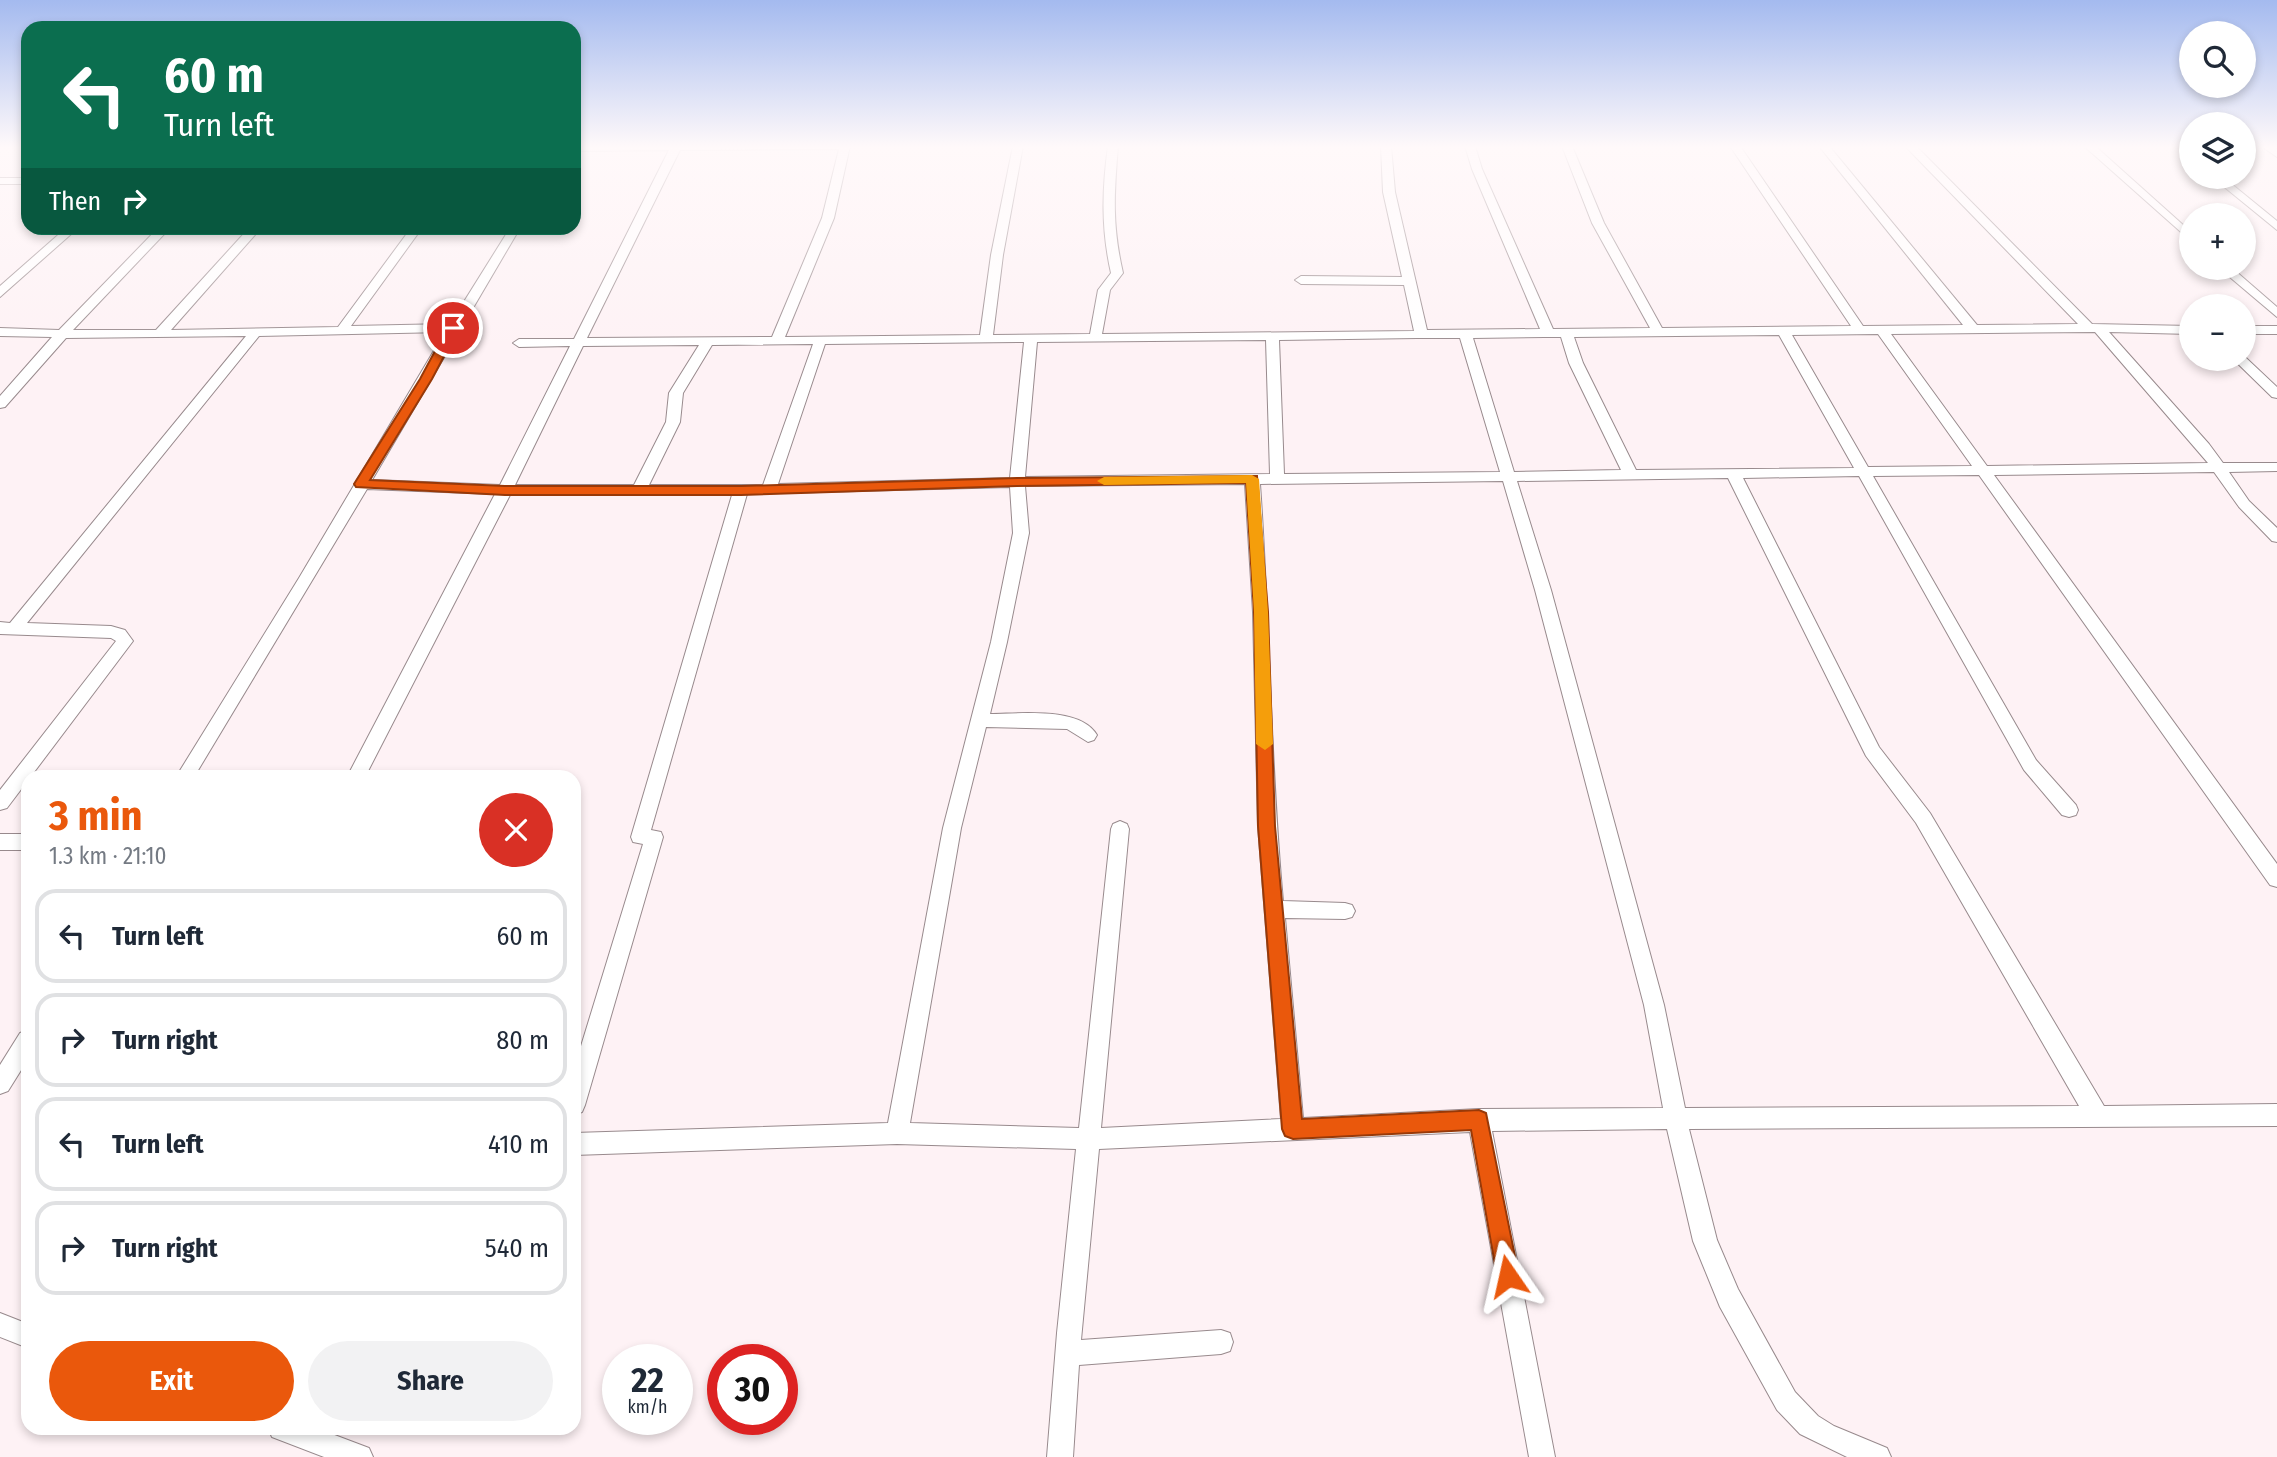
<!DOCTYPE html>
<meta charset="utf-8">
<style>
:root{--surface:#fff;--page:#f2f2f3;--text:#1f2937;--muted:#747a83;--line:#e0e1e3;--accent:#ea580c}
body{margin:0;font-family:"Fira Sans Condensed",sans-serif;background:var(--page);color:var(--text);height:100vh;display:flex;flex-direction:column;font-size:26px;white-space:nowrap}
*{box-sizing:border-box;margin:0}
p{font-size:23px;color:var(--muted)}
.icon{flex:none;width:38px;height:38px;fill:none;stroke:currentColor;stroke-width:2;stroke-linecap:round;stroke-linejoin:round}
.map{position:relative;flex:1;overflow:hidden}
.details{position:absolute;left:21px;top:770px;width:560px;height:665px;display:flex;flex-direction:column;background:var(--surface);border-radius:21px;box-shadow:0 4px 10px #0003}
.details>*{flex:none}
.hud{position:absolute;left:21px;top:21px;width:560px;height:214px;border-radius:21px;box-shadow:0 4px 10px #0003;background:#0b6e4f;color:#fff;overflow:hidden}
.buttons{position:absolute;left:2179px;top:21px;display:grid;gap:14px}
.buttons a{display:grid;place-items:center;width:77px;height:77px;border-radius:50%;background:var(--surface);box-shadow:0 4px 10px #0003;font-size:35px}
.speed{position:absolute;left:602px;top:1344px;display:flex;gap:14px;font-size:35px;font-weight:700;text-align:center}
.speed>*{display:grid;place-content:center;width:91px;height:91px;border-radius:50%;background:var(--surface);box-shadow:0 4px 10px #0003;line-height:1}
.speed small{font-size:18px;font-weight:400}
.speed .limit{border:10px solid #d22;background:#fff;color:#111}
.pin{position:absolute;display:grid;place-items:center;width:60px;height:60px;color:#fff;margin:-30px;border:4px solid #fff;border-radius:50%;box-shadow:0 2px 7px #0007}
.me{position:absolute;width:77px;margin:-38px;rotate:349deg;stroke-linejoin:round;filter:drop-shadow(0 0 5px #0008)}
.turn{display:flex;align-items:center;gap:24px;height:147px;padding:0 28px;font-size:32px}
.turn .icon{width:91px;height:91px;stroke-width:2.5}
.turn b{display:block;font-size:49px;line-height:60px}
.then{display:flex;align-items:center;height:66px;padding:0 28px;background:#0003;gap:14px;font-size:26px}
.round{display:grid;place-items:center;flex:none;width:74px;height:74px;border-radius:37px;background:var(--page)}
.summary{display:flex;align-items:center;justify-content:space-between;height:119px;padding:0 28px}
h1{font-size:42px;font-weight:700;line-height:52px;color:var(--accent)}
.primary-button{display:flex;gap:14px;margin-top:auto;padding:14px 28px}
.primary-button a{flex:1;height:80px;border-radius:42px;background:var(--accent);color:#fff;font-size:28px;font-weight:700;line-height:80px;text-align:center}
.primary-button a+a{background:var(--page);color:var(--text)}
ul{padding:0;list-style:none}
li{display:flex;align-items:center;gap:21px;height:94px;margin:0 14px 10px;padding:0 14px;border:4px solid var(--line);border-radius:21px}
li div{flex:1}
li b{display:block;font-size:26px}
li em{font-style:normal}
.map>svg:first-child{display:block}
</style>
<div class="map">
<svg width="2277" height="1457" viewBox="0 0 2277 1457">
<rect width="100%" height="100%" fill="#fef2f5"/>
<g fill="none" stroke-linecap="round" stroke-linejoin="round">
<!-- minor casing -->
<g stroke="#988a8d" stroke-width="2">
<path id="minor" d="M574,146H850L834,218L785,337L980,335L991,255L1013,146H1023L1003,255L993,335L1090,334L1098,290L1111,273C1101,229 1102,190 1108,146H1118C1114,195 1112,225 1123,273L1110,290L1102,334L1414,331L1404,285L1301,284L1295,280L1301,276L1402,277L1383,192L1381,146H1391L1395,192L1427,330L1540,329L1472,169L1465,146H1475L1482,169L1553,329L1650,328L1592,223L1562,146H1572L1604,223L1662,328L1851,326L1730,146H1740L1863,326L1963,325L1819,146H1829L1977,325L2078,324L1905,146H1916L2092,324L2191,326V334L2109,332L2209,444L2223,463H2277V471L2229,472L2249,501L2277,528V542L2272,541L2239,507L2214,472L1994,475L2277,864V887L2270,885L1979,475L1873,476L2036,760L2076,805L2078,810L2076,815L2069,817L2062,815L2024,770L1859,476L1743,478L1879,747L1930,813L2104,1106L2277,1104V1126L1689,1129L1717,1240L1738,1289L1795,1392L1818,1416L1834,1426L1887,1448L1891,1457H1847L1800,1434L1777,1410L1720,1307L1693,1241L1667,1129L1492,1131L1555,1457H1529L1470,1132L1099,1149L1081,1340L1221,1330L1230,1333L1233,1342L1230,1351L1221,1354L1079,1365L1073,1457H1047L1057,1333L1076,1149L897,1144L574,1155V1133L888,1123L943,828L991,642L1013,533L1010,487L747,494L651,830L661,832L663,837L585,1105L582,1112L574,1115V1069L643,844L633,842L631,837L732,495H510L365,777H347L495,494L367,489L194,777H176L299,578L445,332L259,336L27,623L111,626L125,630L133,641L7,808L0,810V790L116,641L111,638L0,634V622L10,623L246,336L66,338L5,407L0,408V396L52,337L0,336V328L59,330L158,228H170L73,330H156L249,228H261L171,330L338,327L411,228H422L351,326L450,324L510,228H520L372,480L500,485L570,346L519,347L513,343L519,339H574L669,150L574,151ZM839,149L822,218L772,337L587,338L680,150ZM2095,332L2208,463L1987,466L1891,334ZM1878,334L1972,466L1868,467L1792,335ZM1779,335L1854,468L1636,470L1583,363L1574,337ZM1544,337H1561L1569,363L1621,470L1514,472L1473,338ZM1417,338H1460L1500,472L1284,474L1279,340ZM1266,340L1270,474L1025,477L1037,342ZM1024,342L1010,478L778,484L825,344ZM813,344L763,485H649L680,422L683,393L712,345ZM699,345L669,393L666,422L634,485H515L583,346ZM1728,478L1866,756L1916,823L2079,1106L1685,1108L1664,1005L1551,590L1517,481ZM1503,481L1535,590L1644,1005L1663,1108L1479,1109L1303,1118L1285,918L1345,919L1352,917L1355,911L1352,905L1345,903L1283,901C1270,762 1270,623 1260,484ZM1245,484L1253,612L1258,826L1281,1119L1101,1128L1129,829L1127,824L1120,821L1113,824L1111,829L1079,1128L910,1123L961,828L986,727L1067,729L1088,742L1094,740L1097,735C1080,706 1019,714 990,714L1007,642L1029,533L1025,486Z
M2084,146H2095L2191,232V241Z
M2176,146H2187L2191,149V157Z
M2261,146H2272L2277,149V157Z
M2212,177H2223L2277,221V230Z
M0,178H28V184H0Z
M66,228H78L0,297V286Z
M2219,268H2232L2277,307V317Z
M2244,326H2277V334H2244Z
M2244,356L2277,387V398L2272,397L2233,359H2244Z
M0,834H28V850H0Z
M28,1030V1059L8,1091L0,1094V1065L20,1033Z
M0,1313L28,1324V1348L0,1337Z
M268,1428H316L369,1448L373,1457H324L272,1437Z"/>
</g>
<!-- minor -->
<use href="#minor" fill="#fff" fill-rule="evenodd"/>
</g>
<!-- sky -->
<linearGradient id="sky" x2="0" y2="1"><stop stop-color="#a4baef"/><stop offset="0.42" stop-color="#fff9fa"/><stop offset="1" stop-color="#fff9fa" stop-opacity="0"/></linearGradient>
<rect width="2277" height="350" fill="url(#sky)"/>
<!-- route -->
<path fill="#ea580c" stroke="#983908" stroke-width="2" d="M449,325L459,328L432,379L370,480L505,486H741L1017,478L1257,476L1268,612L1275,826L1302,1119L1479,1110L1486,1113L1519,1276L1516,1283L1508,1287L1500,1283L1497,1276L1471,1130L1293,1139L1285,1136L1282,1129L1258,826L1254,612L1246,483L1017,486L741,495H505L356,487L354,484L420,379Z"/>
<!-- slow -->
<path fill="#f59e0b" d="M1252,475L1259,479L1268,612L1273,744L1265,750L1256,744L1254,612L1246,483L1104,485L1097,481L1104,477Z"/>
</svg>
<div class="buttons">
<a><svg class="icon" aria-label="search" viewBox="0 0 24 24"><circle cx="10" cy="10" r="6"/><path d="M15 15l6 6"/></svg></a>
<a><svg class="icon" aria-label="layers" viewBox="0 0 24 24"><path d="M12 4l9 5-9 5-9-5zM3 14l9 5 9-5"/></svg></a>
<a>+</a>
<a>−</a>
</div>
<div class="speed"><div>22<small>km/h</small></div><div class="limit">30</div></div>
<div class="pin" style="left:453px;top:328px;background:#d93025"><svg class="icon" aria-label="arrive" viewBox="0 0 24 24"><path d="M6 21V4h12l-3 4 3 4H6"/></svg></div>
<svg class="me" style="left:1508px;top:1276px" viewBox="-20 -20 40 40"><path d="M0-17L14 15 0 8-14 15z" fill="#ea580c" stroke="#fff" stroke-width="4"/></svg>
<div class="hud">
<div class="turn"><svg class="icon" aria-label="left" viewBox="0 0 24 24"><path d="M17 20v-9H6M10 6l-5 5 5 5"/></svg><div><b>60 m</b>Turn left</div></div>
<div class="then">Then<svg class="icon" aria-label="right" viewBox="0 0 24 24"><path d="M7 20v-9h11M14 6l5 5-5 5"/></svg></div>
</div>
<section class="details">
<div class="summary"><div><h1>3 min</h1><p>1.3 km · 21:10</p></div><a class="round" style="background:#d93025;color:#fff"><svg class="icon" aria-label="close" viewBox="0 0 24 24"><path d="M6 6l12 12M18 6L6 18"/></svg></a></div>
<ul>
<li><svg class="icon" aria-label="left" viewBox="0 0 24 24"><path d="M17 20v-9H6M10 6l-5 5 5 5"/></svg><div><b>Turn left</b></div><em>60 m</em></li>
<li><svg class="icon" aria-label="right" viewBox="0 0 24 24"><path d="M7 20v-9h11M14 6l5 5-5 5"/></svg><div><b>Turn right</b></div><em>80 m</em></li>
<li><svg class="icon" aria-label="left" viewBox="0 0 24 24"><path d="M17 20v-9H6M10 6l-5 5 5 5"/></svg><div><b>Turn left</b></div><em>410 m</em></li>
<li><svg class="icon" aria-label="right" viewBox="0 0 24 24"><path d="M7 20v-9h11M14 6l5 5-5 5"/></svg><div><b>Turn right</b></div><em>540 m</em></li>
</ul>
<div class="primary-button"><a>Exit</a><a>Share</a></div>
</section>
</div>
